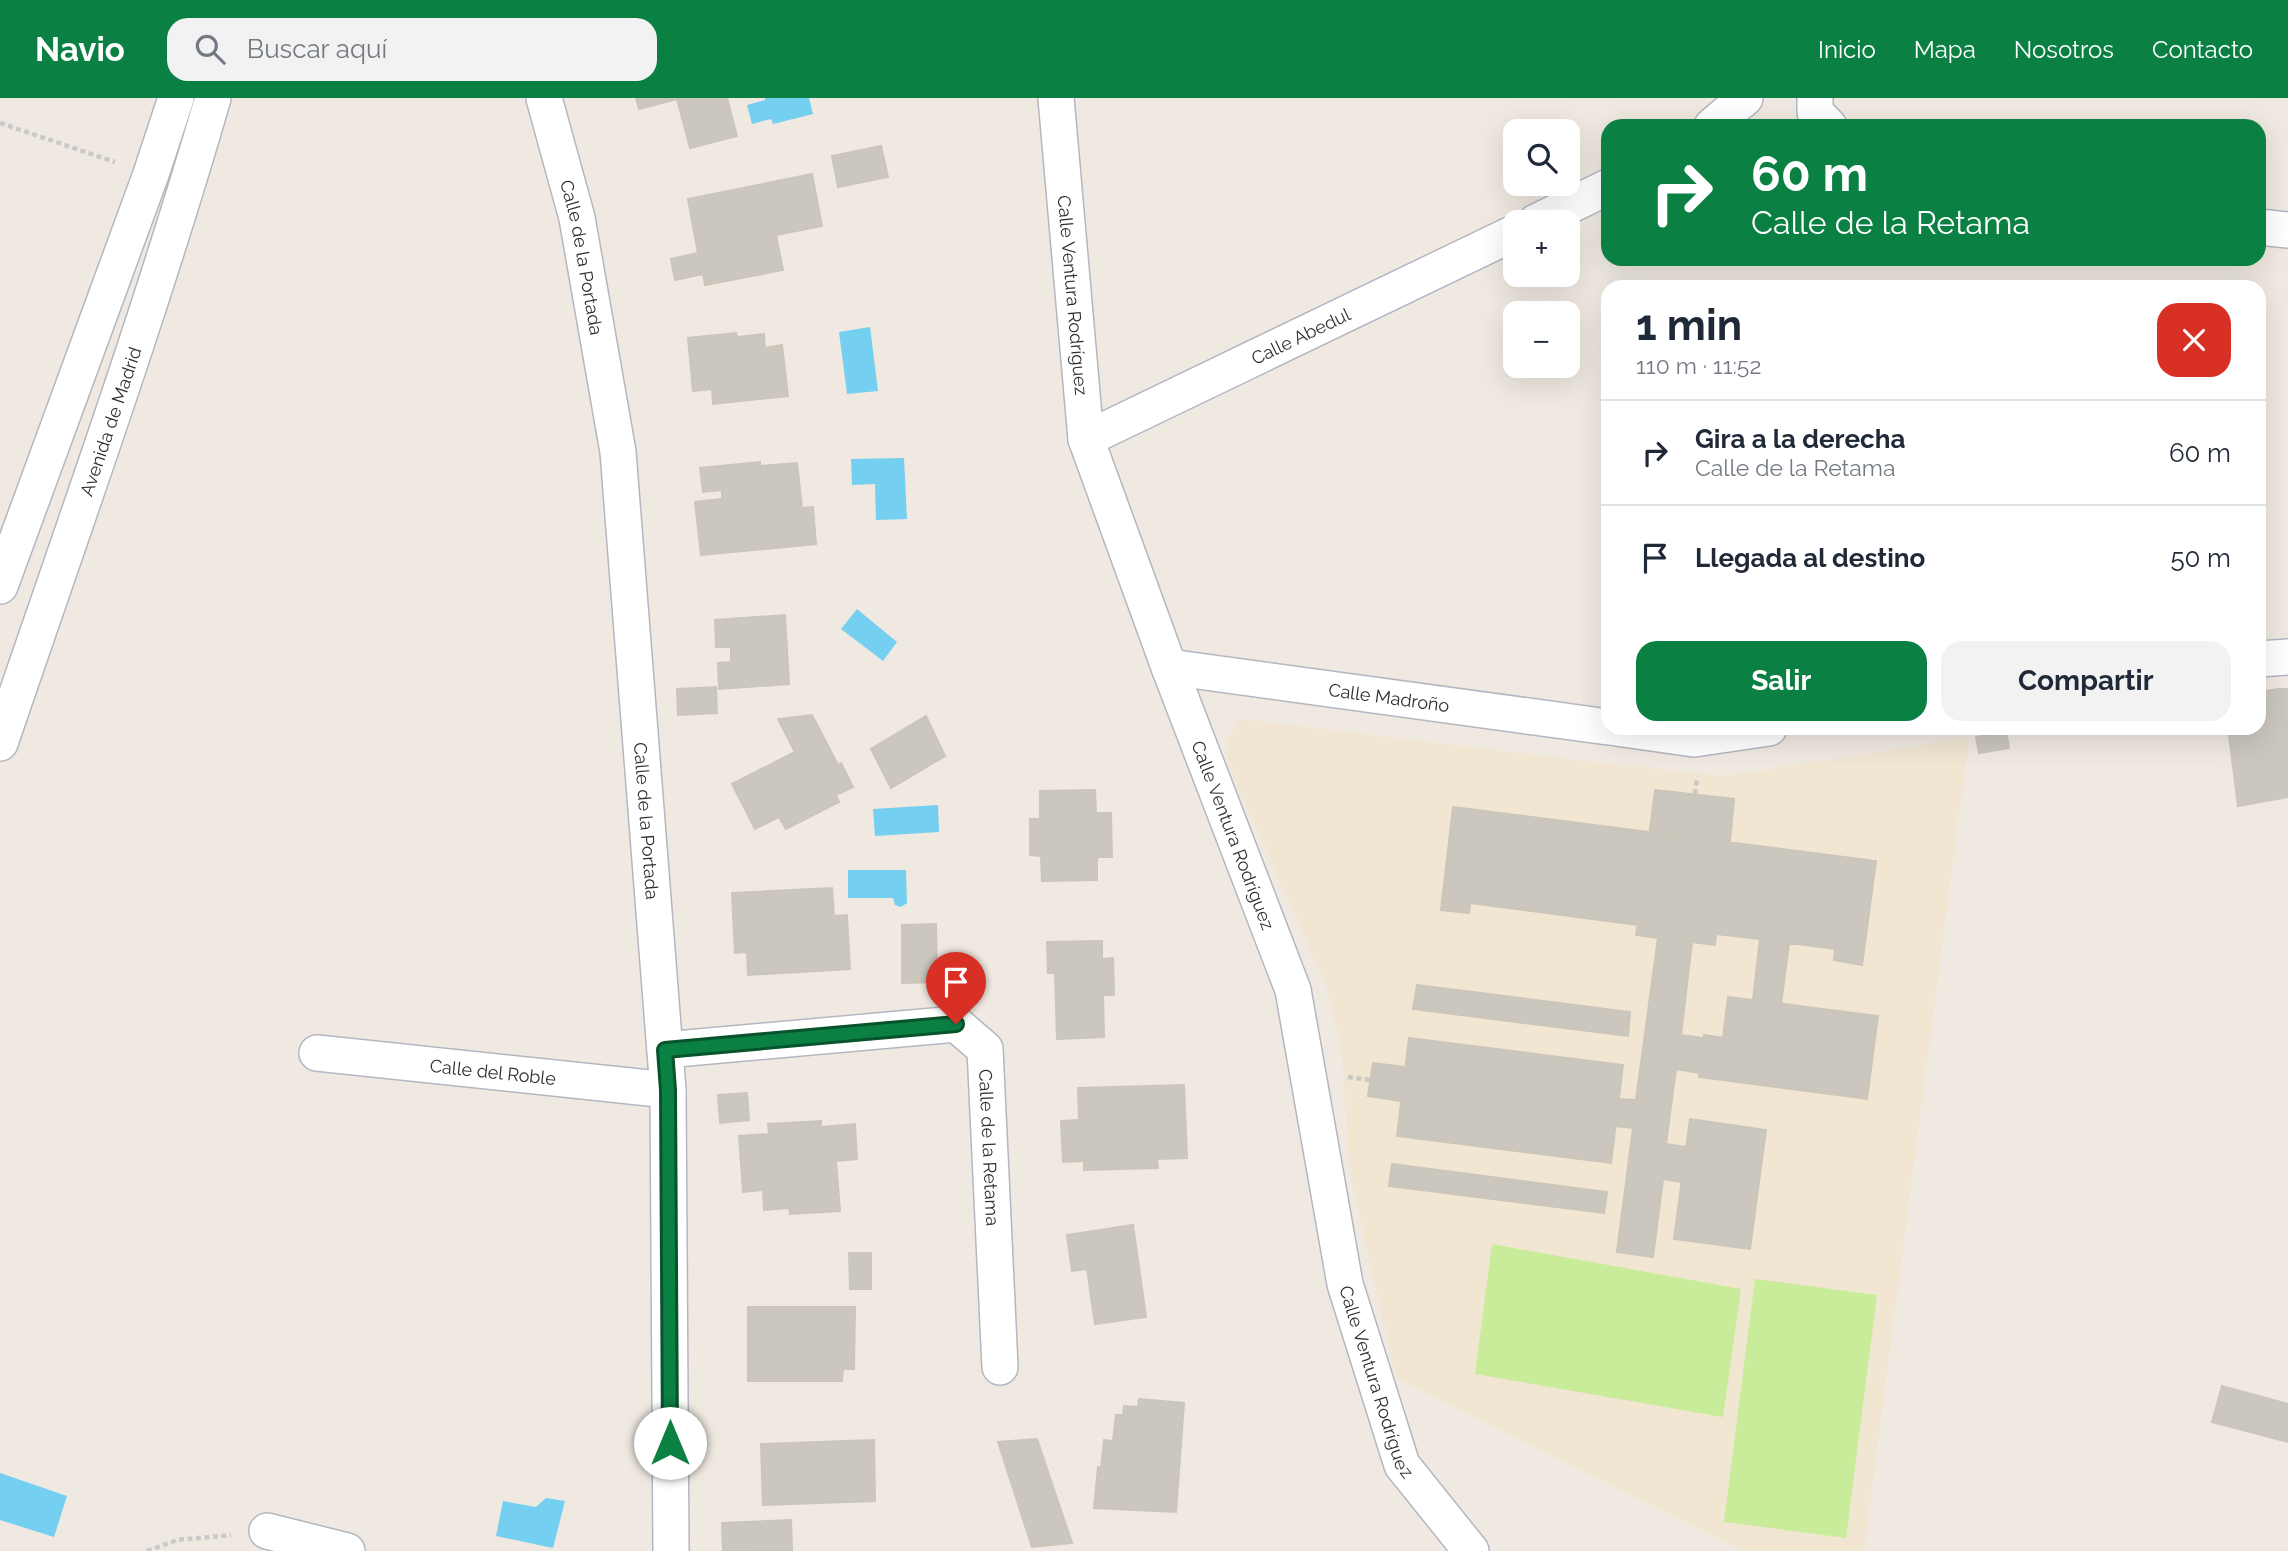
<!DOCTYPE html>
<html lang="es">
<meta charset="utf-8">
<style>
:root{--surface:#fff;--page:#f2f2f3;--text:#1f2937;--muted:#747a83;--line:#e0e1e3;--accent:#0b8043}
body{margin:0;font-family:Raleway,sans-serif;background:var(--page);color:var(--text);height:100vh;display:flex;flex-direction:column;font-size:26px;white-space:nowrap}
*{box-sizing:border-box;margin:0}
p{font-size:23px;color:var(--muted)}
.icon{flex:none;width:38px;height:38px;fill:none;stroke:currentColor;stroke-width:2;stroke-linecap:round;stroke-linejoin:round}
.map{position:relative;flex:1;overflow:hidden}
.details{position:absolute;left:1601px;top:182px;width:665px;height:455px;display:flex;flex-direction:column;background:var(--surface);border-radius:21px;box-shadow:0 7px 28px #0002}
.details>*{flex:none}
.guide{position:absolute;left:1601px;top:21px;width:665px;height:147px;border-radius:21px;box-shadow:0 7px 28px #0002;background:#0b8043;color:#fff;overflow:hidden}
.controls{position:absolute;left:1503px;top:21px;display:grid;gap:14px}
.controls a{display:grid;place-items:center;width:77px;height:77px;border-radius:14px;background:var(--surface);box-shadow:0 7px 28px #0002;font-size:35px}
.pin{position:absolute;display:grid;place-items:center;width:60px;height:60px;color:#fff;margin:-72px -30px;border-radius:50% 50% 50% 0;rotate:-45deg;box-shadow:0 0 7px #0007}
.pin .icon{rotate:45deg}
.me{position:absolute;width:77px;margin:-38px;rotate:0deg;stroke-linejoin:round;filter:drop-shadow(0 0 5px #0008)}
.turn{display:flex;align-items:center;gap:24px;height:147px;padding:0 35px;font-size:32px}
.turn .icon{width:91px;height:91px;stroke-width:2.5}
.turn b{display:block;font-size:49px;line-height:60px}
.round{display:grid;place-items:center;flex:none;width:74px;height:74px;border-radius:21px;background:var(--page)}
.headline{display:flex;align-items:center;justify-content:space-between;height:119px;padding:0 35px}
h1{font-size:42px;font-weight:700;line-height:52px}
.primary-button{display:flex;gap:14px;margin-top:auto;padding:14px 35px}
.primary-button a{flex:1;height:80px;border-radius:21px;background:var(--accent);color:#fff;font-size:28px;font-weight:700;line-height:80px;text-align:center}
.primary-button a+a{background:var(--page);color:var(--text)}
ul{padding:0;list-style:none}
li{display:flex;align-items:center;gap:21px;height:105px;padding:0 35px;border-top:2px solid var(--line)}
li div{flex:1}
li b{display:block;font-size:26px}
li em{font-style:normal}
header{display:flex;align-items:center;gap:42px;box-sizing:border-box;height:98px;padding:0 35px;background:var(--accent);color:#fff}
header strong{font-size:33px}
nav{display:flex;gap:38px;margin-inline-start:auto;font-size:24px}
.search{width:490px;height:63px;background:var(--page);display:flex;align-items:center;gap:18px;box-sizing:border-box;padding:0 24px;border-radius:21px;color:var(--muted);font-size:26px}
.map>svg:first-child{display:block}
</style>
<header>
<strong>Navio</strong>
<div class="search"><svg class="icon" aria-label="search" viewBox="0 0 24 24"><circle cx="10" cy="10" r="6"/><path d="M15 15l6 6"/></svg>Buscar aquí</div>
<nav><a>Inicio</a><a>Mapa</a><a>Nosotros</a><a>Contacto</a></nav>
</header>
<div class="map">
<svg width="2288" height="1453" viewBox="0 0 2288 1453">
<rect width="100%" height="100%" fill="#efe9e1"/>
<!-- education -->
<path fill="#f0e6d1" d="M1240,621L1602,665L1726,678L1969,640L1864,1453H1743L1396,1280L1353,1091L1349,1065L1342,962L1332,910L1324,883L1226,662L1228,638Z"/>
<!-- pitch -->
<path fill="#c9ec9a" d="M1492,1146L1741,1191L1723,1319L1475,1276Z
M1755,1181L1877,1197L1846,1440L1724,1424Z"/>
<!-- water -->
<path fill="#75cff0" d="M765,0H809L813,16L773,26L771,21L752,26L747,7L765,2Z
M870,229L878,293L847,296L839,234Z
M904,360L907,421L876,422L875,386L852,387L851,361Z
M857,511L897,544L883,563L841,531Z
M938,707L939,734L875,738L873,711Z
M848,772H906L907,805L901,809L895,807L893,800H848Z
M0,1375L67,1398L54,1439L0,1422Z
M546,1400L565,1403L553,1450L496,1438L503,1403L536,1409Z"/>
<!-- building -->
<path fill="#cbc7bf" stroke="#cbc5ba" stroke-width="2" d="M636,0H727L737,38L690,50L677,1L639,11Z
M881,48L888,79L838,89L832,58Z
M812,76L822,128L776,137L783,172L705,187L703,176L675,182L671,161L698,155L688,101Z
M736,235L737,239L764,236L765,250L782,247L788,298L713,306L712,291L693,293L688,240Z
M760,364V368L797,365L802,410L813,409L816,446L701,457L695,404L722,401V392L703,394L700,370Z
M785,517L789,586L719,591L718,565L731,564V549H716L715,522Z
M716,589L717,615L678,617L677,591Z
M2278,591H2288V699L2238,708L2228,630H2259V594Z
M812,617L838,667L841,665L853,689L836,697L839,704L786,731L779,719L755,731L732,686L795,654L778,621Z
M926,618L945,658L891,690L871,651Z
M2006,633L2009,650L1979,655L1976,639Z
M1095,692L1096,715H1111L1112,759H1097V782L1042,783L1041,758L1030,757V721H1040V693Z
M1655,692L1734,701L1730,744L1650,733Z
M1453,709L1876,763L1862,867L1834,862L1835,851L1760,841L1716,836L1715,847L1658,840L1636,837L1638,827L1470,805L1469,815L1441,812Z
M832,790L834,818L847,817L850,871L748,877L747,854L735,855L732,795Z
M936,826L937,884L902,885V827Z
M1658,840L1692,844L1681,937L1704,940L1700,975L1676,971L1666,1046L1686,1049L1682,1084L1663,1081L1653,1159L1617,1154L1633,1030L1616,1028L1619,1001L1636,1002Z
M1760,841L1789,846L1781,906L1753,902Z
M1102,843V861L1113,860L1114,897H1103L1104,939L1057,941L1055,875H1048L1047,844Z
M1417,887L1630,914L1628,938L1413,911Z
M1728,899L1878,918L1867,1001L1699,979L1704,937L1723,940Z
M1409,940L1623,967L1611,1065L1397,1038Z
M1373,965L1405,969L1401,1003L1368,998Z
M1184,987L1187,1060L1157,1061L1158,1070L1084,1072V1063L1063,1064L1061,1023L1079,1022L1078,990Z
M747,995L749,1022L720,1025L718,997Z
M1690,1021L1766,1032L1750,1151L1674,1141Z
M821,1023V1029L855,1026L857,1061L836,1063L840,1113L790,1116L789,1110L764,1112L763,1092L743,1094L739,1038L769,1036L768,1026Z
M1392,1066L1607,1094L1604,1115L1389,1088Z
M1133,1127L1146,1219L1095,1226L1087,1171L1072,1173L1067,1137Z
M849,1155H871V1191H850Z
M748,1209H855L854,1271H843L842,1283H748Z
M2222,1288L2288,1306V1344L2212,1324Z
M1139,1301L1184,1305L1176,1414L1094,1410L1098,1369L1101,1370L1104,1342L1113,1343L1116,1317H1123L1124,1308L1138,1309Z
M1037,1341L1072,1445L1032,1449L998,1344Z
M874,1342L875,1403L763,1407L761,1346Z
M791,1422L792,1452L723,1453L722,1425Z"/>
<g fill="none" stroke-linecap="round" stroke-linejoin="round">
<!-- minor casing -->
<g stroke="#b4b7c1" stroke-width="38">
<g id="minor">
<path id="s1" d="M544,0L577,120L618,354L668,992L671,1453"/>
<path id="s2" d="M1056,0L1086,341L1169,569L1293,892L1345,1186L1402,1367L1471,1453"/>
<path d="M1815,0V14L1829,28"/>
<path d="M1712,28L1745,0"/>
<path d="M1536,124L1608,89"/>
<path d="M2259,129L2288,132"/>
<path id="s3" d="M1086,341L1516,134"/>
<path d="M0,488L151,76L176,0"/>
<path d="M2259,561L2288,559"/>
<path id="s4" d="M1169,569L1608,629"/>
<path d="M1616,630L1694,641L1769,630"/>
<path id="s5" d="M0,645C73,431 150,217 213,0"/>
<path id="s6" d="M665,952L956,926L985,951L1000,1269"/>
<path id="s7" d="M317,955L668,992"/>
<path d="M267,1433L347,1453"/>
</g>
</g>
<!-- path -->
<path stroke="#c9c9c9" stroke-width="4.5" stroke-dasharray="5 3.5" stroke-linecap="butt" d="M0,25L115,64
M1695,696L1697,679
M1348,979L1370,982
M147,1453L177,1442L231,1437"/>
<!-- minor -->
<use href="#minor" stroke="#fff" stroke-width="35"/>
</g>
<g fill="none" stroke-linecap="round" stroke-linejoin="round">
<!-- route casing -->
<g stroke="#07532c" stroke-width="18">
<path id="route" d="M670,1345L668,992L665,952L956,926"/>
</g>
<!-- route -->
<use href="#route" stroke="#0b8043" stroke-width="12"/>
</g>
<g text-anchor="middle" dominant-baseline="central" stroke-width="5" stroke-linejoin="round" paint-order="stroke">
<!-- street labels -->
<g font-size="18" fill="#2e2e2e" stroke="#fff">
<text stroke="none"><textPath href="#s1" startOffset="164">Calle de la Portada</textPath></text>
<text stroke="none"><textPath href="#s2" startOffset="198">Calle Ventura Rodríguez</textPath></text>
<text stroke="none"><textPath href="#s3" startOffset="238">Calle Abedul</textPath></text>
<text stroke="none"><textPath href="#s5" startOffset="340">Avenida de Madrid</textPath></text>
<text stroke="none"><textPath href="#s4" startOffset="222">Calle Madroño</textPath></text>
<text stroke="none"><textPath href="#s1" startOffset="732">Calle de la Portada</textPath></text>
<text stroke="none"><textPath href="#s2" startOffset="765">Calle Ventura Rodríguez</textPath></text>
<text stroke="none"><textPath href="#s7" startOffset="177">Calle del Roble</textPath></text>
<text stroke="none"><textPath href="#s6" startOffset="429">Calle de la Retama</textPath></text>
<text stroke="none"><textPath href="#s2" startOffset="1332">Calle Ventura Rodríguez</textPath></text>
</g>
</g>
</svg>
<div class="controls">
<a><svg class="icon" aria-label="search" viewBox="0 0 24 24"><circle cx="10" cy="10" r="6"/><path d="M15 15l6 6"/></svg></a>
<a>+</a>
<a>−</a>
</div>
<div class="pin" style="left:956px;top:926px;background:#d93025"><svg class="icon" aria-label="arrive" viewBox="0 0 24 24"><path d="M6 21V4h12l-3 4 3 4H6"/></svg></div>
<svg class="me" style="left:670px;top:1345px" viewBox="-20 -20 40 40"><circle r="19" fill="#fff"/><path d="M0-13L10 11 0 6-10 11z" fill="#0b8043"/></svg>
<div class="guide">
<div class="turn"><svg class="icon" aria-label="right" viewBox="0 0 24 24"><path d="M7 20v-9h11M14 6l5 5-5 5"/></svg><div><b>60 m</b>Calle de la Retama</div></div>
</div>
<section class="details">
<div class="headline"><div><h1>1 min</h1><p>110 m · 11:52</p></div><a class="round" style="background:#d93025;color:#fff"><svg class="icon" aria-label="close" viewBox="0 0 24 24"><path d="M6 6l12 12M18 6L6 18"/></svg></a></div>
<ul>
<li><svg class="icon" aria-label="right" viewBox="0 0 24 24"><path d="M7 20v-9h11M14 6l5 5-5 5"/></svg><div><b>Gira a la derecha</b><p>Calle de la Retama</p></div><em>60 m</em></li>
<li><svg class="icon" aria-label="arrive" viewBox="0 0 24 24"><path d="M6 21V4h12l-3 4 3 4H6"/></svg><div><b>Llegada al destino</b></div><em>50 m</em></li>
</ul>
<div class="primary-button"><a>Salir</a><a>Compartir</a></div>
</section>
</div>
